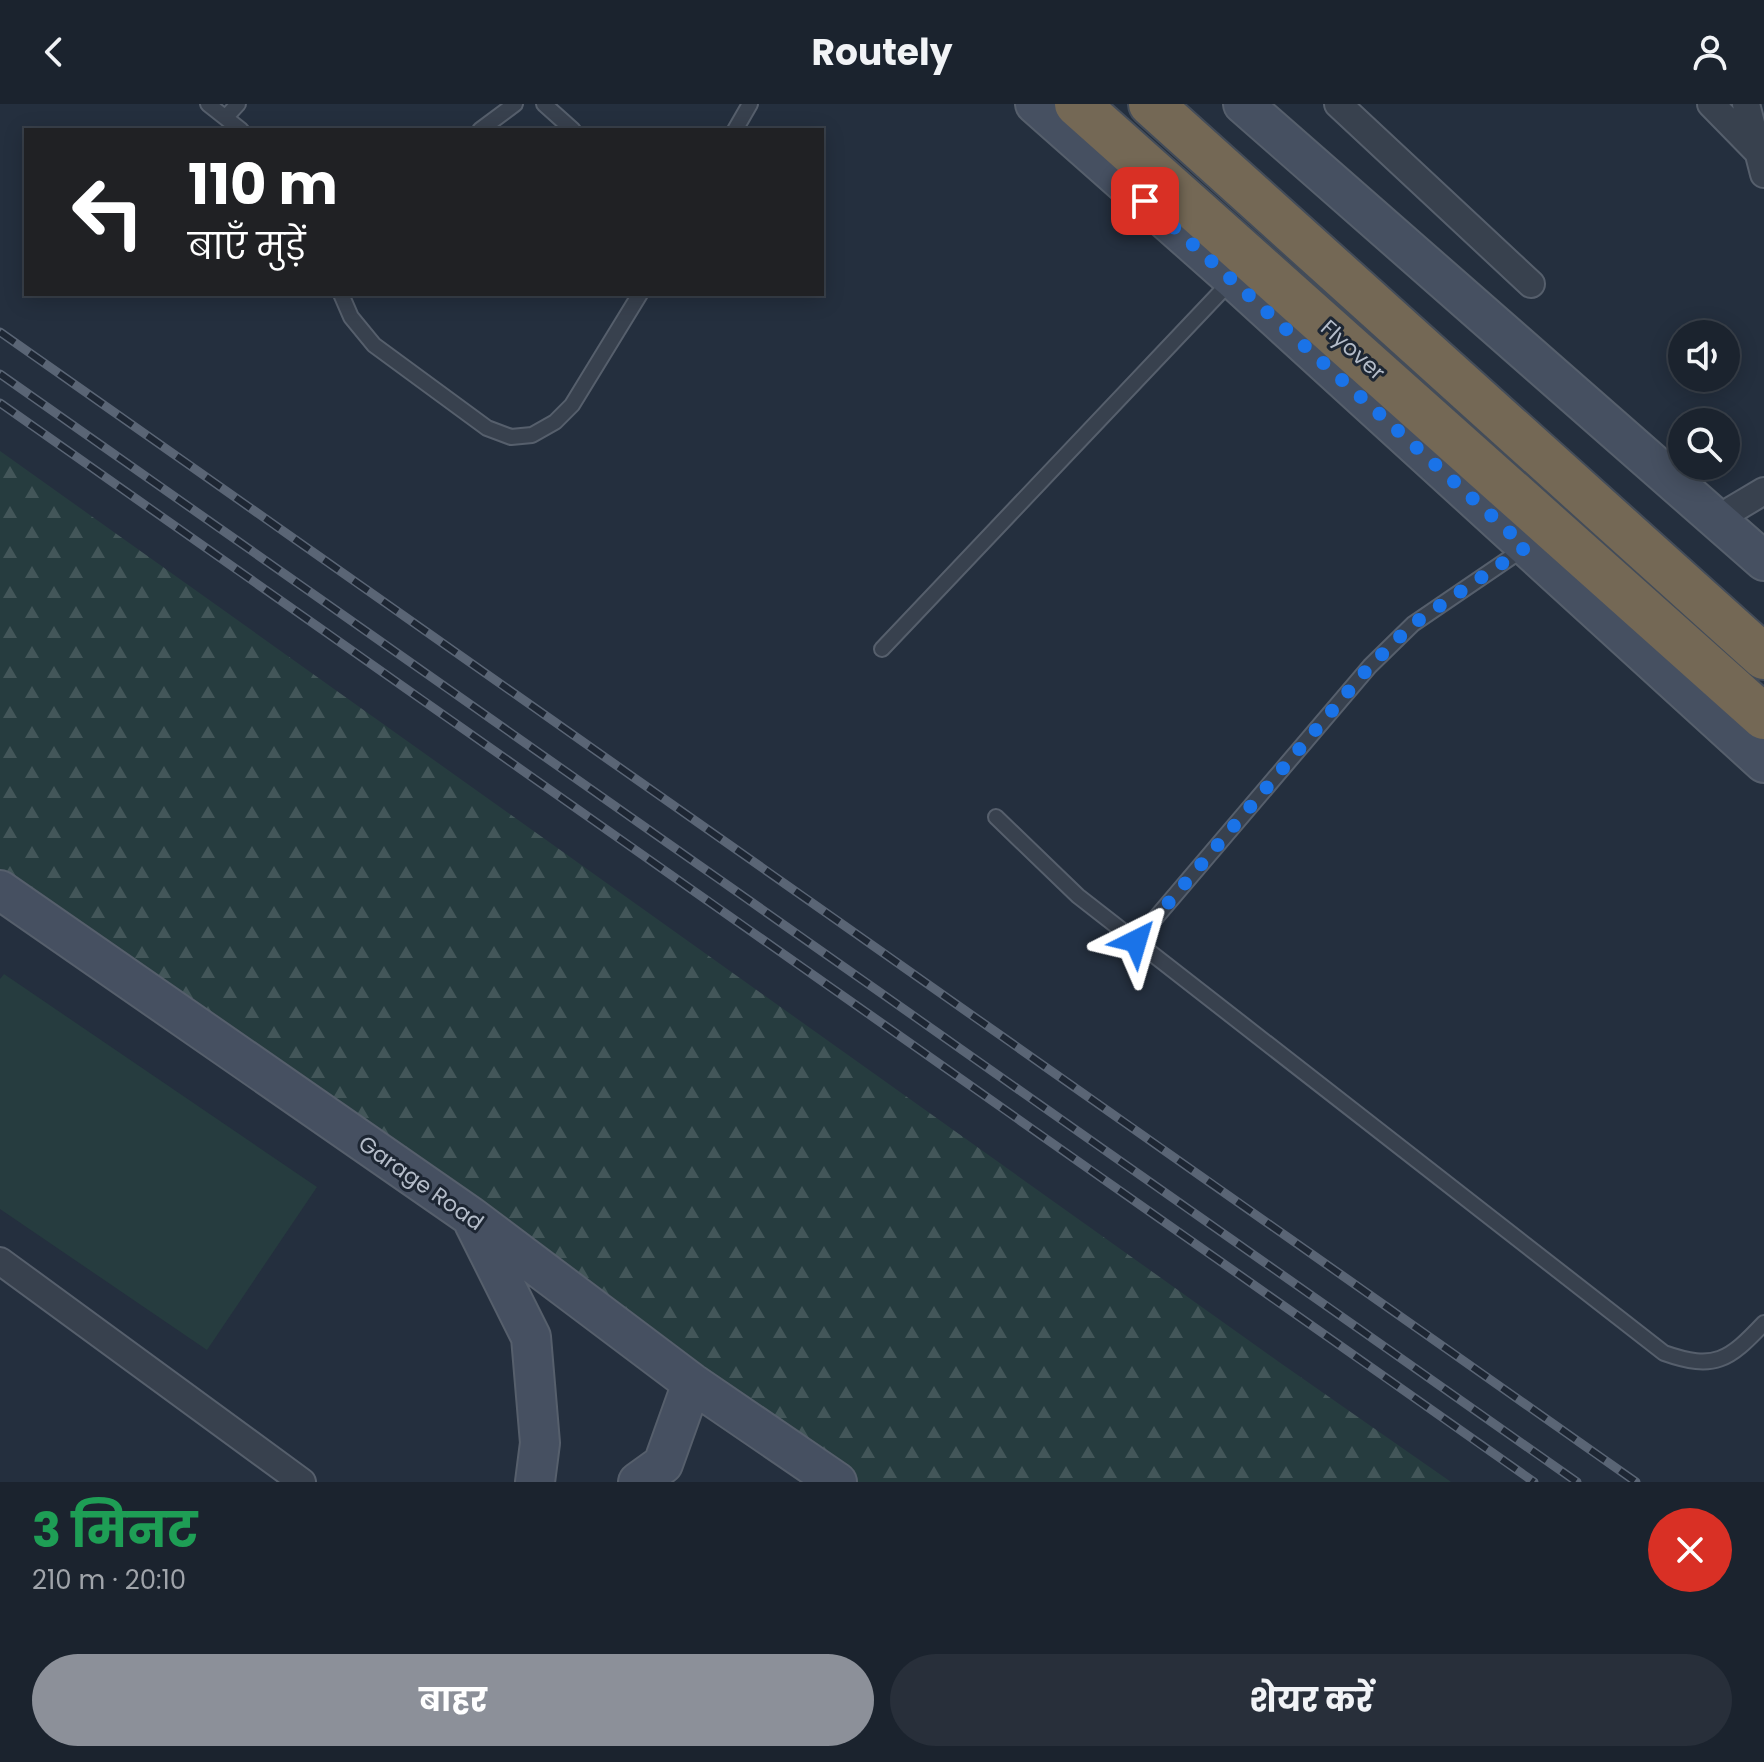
<!DOCTYPE html>
<html lang="hi">
<meta charset="utf-8">
<style>
:root{--surface:#1b232e;--page:#282f3a;--text:#f1f3f6;--muted:#a0a4aa;--line:#39404a;--accent:#8c9099}
body{margin:0;font-family:Poppins,"Noto Sans Devanagari",sans-serif;background:var(--page);color:var(--text);height:100vh;display:flex;flex-direction:column;font-size:30px;white-space:nowrap}
*{box-sizing:border-box;margin:0}
p{font-size:26px;color:var(--muted)}
.icon{flex:none;width:44px;height:44px;fill:none;stroke:currentColor;stroke-width:2;stroke-linecap:round;stroke-linejoin:round}
.map{position:relative;height:1378px;overflow:hidden}
.panel{display:flex;flex-direction:column;background:var(--surface);flex:1}
.panel>*{flex:none}
.hud{position:absolute;left:24px;top:24px;width:800px;height:168px;border-radius:0px;box-shadow:0 4px 20px #0003,0 0 0 2px var(--line);background:#202124;color:#fff;overflow:hidden}
.tools{position:absolute;left:1668px;top:216px;display:grid;gap:16px}
.tools a{display:grid;place-items:center;width:72px;height:72px;border-radius:50%;background:var(--surface);box-shadow:0 4px 20px #0003,0 0 0 2px var(--line);font-size:40px}
.pin{position:absolute;display:grid;place-items:center;width:68px;height:68px;color:#fff;margin:-34px;border-radius:16px;box-shadow:0 4px 12px #0006}
.me{position:absolute;width:88px;margin:-44px;rotate:40deg;stroke-linejoin:round;filter:drop-shadow(0 0 6px #0008)}
.turn{display:flex;align-items:center;gap:28px;height:168px;padding:0 32px;font-size:36px}
.turn .icon{width:104px;height:104px;stroke-width:2.5}
.turn b{display:block;font-size:56px;line-height:68px}
.round{display:grid;place-items:center;flex:none;width:84px;height:84px;border-radius:42px;background:var(--page)}
.overview{display:flex;align-items:center;justify-content:space-between;height:136px;padding:0 32px}
h1{font-size:48px;font-weight:700;line-height:60px;color:#1e9e55}
.button{display:flex;gap:16px;margin-top:auto;padding:16px 32px}
.button a{flex:1;height:92px;border-radius:48px;background:var(--accent);color:#fff;font-size:32px;font-weight:700;line-height:92px;text-align:center}
.button a+a{background:var(--page);color:var(--text)}
header{display:flex;justify-content:space-between;align-items:center;height:104px;padding:0 32px;background:var(--surface);font-size:36px;font-weight:700}
.map>svg:first-child{display:block}
</style>
<header><svg class="icon" aria-label="back" viewBox="0 0 24 24"><path d="M15 5l-7 7 7 7"/></svg>Routely<svg class="icon" aria-label="person" viewBox="0 0 24 24"><circle cx="12" cy="8" r="4"/><path d="M4 21q1-7 8-7t8 7"/></svg></header>
<div class="map">
<svg width="1764" height="1378" viewBox="0 0 1764 1378">
<defs>
<pattern id="forest-firs" width="22" height="20" patternUnits="userSpaceOnUse" patternTransform="scale(2)"><rect width="22" height="20" fill="#263c3f"/><path d="M5 1l3.5 6h-7zM16 11l3.5 6h-7z" fill="#435659"/></pattern>
</defs>
<rect width="100%" height="100%" fill="#242f3e"/>
<!-- forest -->
<path fill="url(#forest-firs)" d="M0,347L1279,1258L1451,1378H837L0,786Z"/>
<!-- pitch -->
<path fill="#263c3f" d="M4,870L317,1083L207,1246L0,1105V875Z"/>
<g fill="none" stroke-linecap="round" stroke-linejoin="round">
<!-- lane casing -->
<g stroke="#565f6c" stroke-width="18">
<path id="lane" d="M208,0L241,26
M544,0L573,26
M226,13L238,0
M480,26L515,0
M735,26L750,0
M341,190L351,213L374,241L487,324L511,333L532,331L555,318L572,301L640,190
M882,545L1231,177
M996,713L1078,792L1664,1249C1715,1267 1729,1256 1764,1219
M1136,837L1370,562L1413,520L1526,443"/>
</g>
<!-- street casing -->
<g stroke="#565f6c" stroke-width="30">
<path id="street" d="M1338,0L1531,180
M1711,0L1756,46
M1746,0L1764,70
M1732,406L1764,387
M0,1157L302,1378"/>
</g>
<!-- secondary casing -->
<g stroke="#565f6c" stroke-width="42">
<path id="secondary" d="M1035,0L1233,175L1764,659
M1243,0L1764,457
M0,786L470,1112L692,1279L837,1378
M474,1119L531,1233L540,1339L535,1378
M638,1378L663,1360L692,1279"/>
</g>
<!-- highway casing -->
<g stroke="#434c59" stroke-width="48">
<path id="highway" d="M1077,0L1764,613
M1151,0L1764,553"/>
</g>
<!-- lane -->
<use href="#lane" stroke="#38414e" stroke-width="14"/>
<!-- street -->
<use href="#street" stroke="#38414e" stroke-width="26"/>
<!-- secondary -->
<use href="#secondary" stroke="#465061" stroke-width="38"/>
<!-- highway -->
<use href="#highway" stroke="#746855" stroke-width="44"/>
<!-- rail casing -->
<g stroke="#5a6575" stroke-width="9">
<path id="rail" d="M0,228L1636,1378
M0,270L1577,1378
M0,299L1534,1378"/>
</g>
<!-- rail -->
<use href="#rail" stroke="#1d2633" stroke-width="6" stroke-dasharray="18" stroke-linecap="butt"/>
</g>
<g fill="none" stroke-linecap="round" stroke-linejoin="round">
<!-- route -->
<path stroke="#1a73e8" stroke-width="14" stroke-dasharray="0 25.2" d="M1136,837L1370,562L1413,520L1526,443L1145,97"/>
</g>
<g text-anchor="middle" dominant-baseline="central" stroke-width="6" stroke-linejoin="round" paint-order="stroke">
<!-- street labels -->
<g font-size="22" fill="#b4bcc9" stroke="#1d2633">
<text transform="translate(1353 246) rotate(42)">Flyover</text>
<text transform="translate(421 1079) rotate(35)">Garage Road</text>
</g>
</g>
</svg>
<div class="tools">
<a><svg class="icon" aria-label="sound" viewBox="0 0 24 24"><path d="M4 9h4l5-4v14l-5-4H4zM17 9q2 3 0 6"/></svg></a>
<a><svg class="icon" aria-label="search" viewBox="0 0 24 24"><circle cx="10" cy="10" r="6"/><path d="M15 15l6 6"/></svg></a>
</div>
<div class="pin" style="left:1145px;top:97px;background:#d93025"><svg class="icon" aria-label="arrive" viewBox="0 0 24 24"><path d="M6 21V4h12l-3 4 3 4H6"/></svg></div>
<svg class="me" style="left:1136px;top:837px" viewBox="-20 -20 40 40"><path d="M0-17L14 15 0 8-14 15z" fill="#1a73e8" stroke="#fff" stroke-width="4"/></svg>
<div class="hud">
<div class="turn"><svg class="icon" aria-label="left" viewBox="0 0 24 24"><path d="M17 20v-9H6M10 6l-5 5 5 5"/></svg><div><b>110 m</b>बाएँ मुड़ें</div></div>
</div>
</div>
<section class="panel">
<div class="overview"><div><h1>3 मिनट</h1><p>210 m · 20:10</p></div><a class="round" style="background:#d93025;color:#fff"><svg class="icon" aria-label="close" viewBox="0 0 24 24"><path d="M6 6l12 12M18 6L6 18"/></svg></a></div>
<div class="button"><a>बाहर</a><a>शेयर करें</a></div>
</section>
